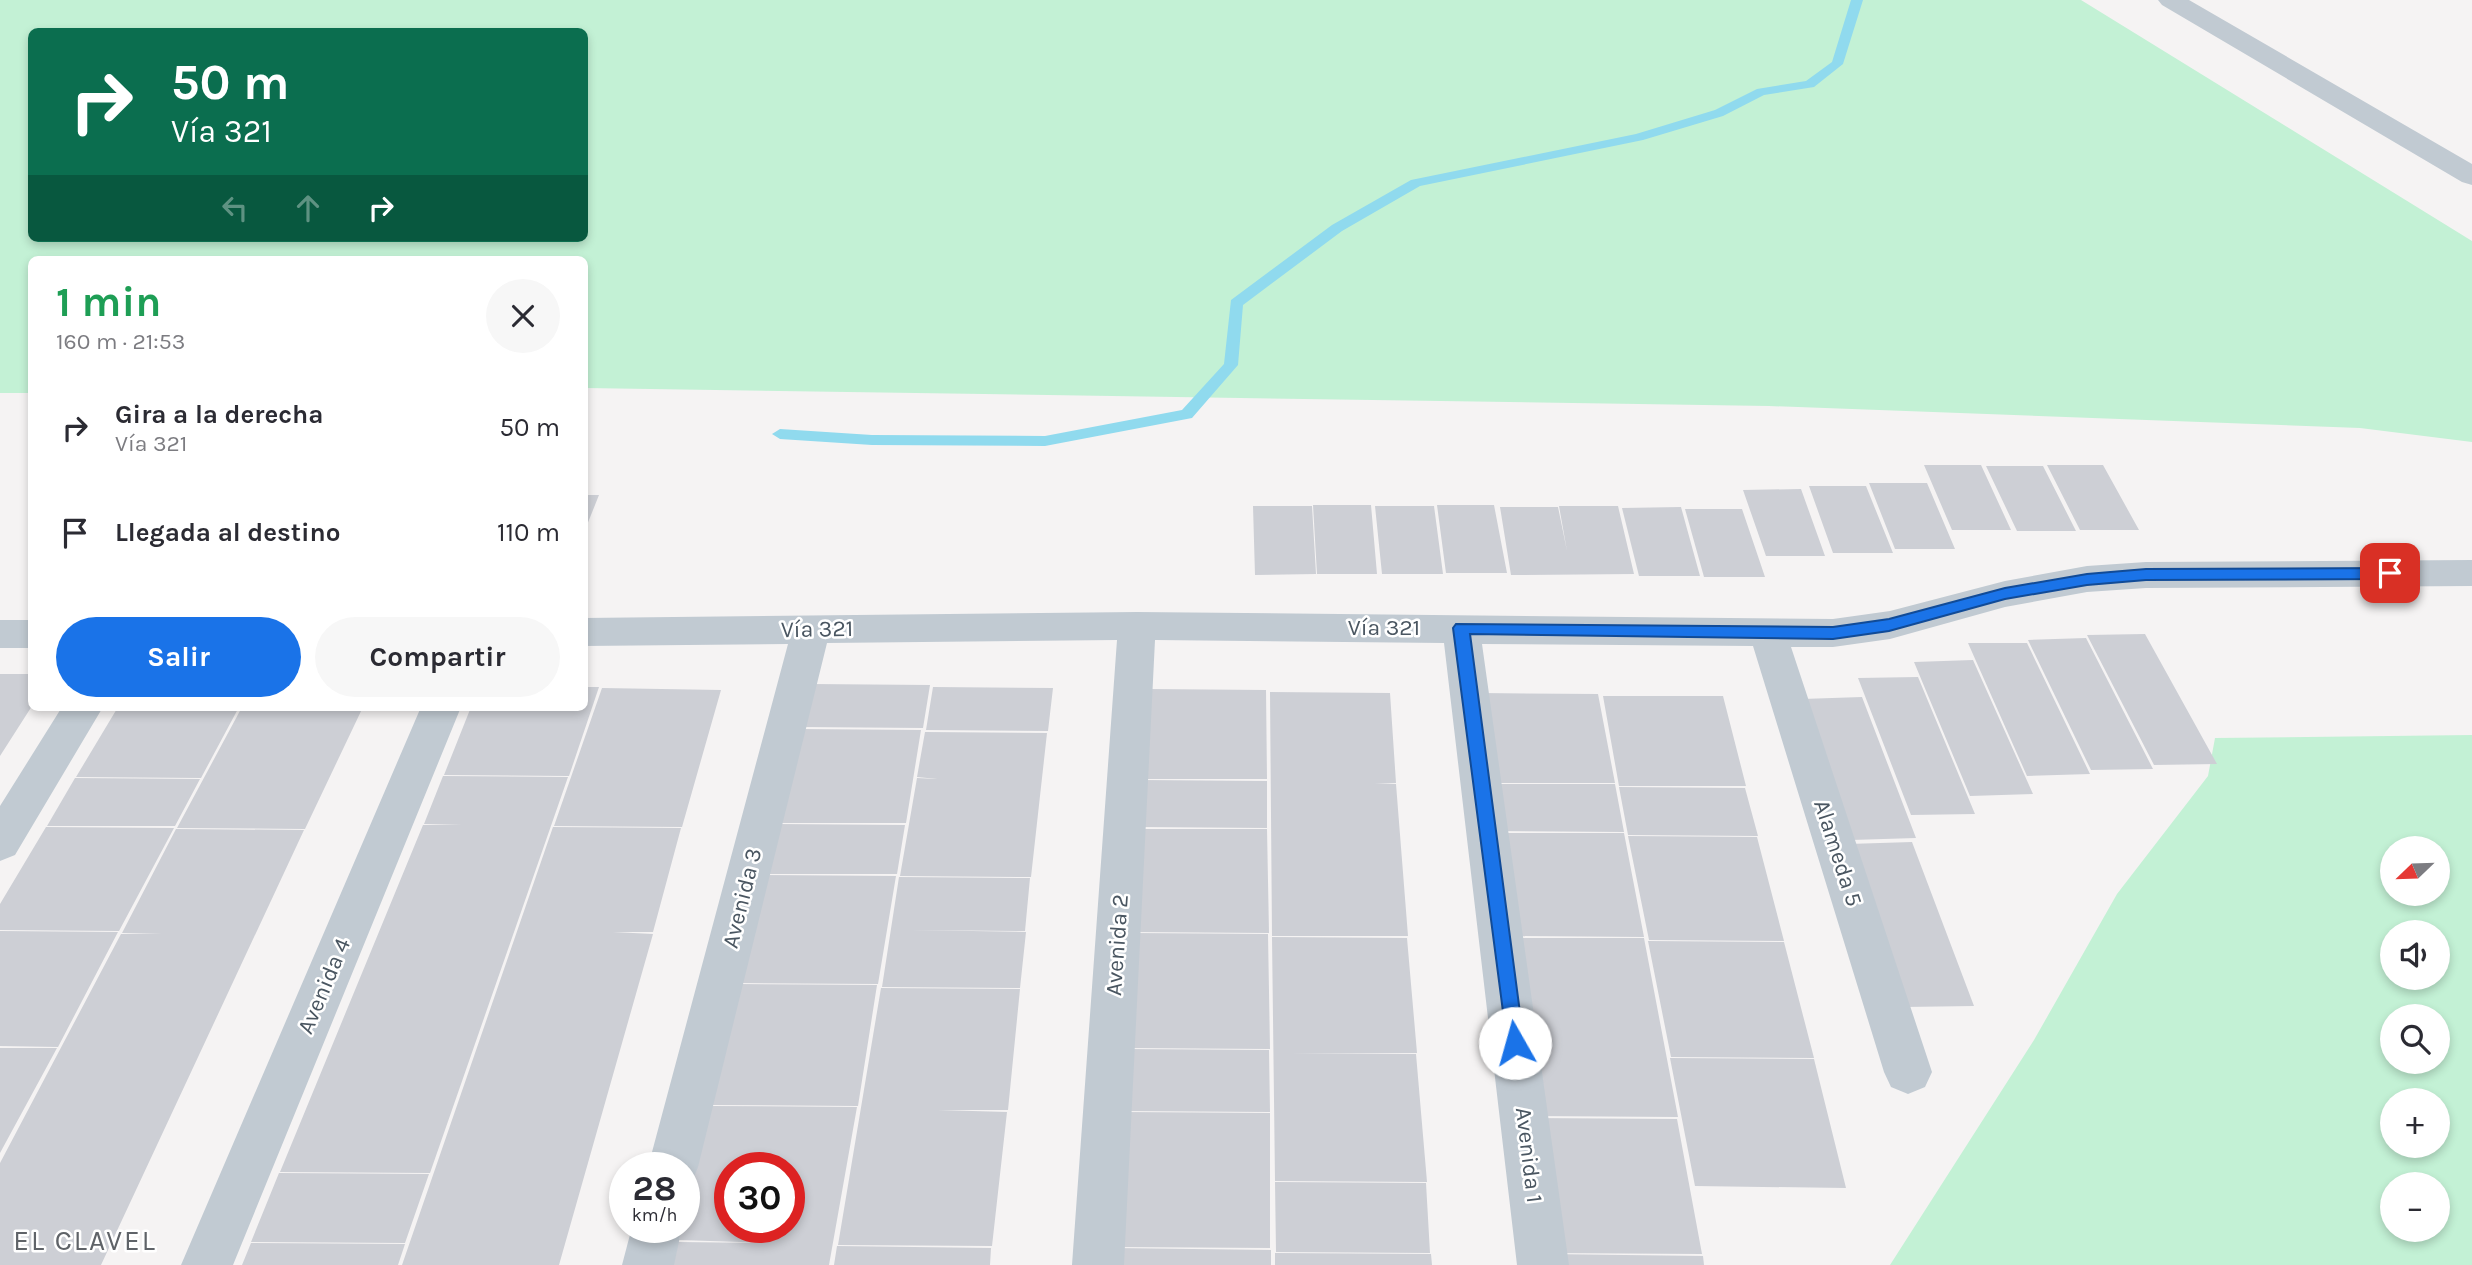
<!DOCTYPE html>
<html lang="es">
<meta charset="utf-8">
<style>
:root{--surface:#fff;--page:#f7f7f7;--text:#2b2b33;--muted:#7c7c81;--accent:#1a73e8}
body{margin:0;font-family:Karla,sans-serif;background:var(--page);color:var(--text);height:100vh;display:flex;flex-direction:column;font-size:26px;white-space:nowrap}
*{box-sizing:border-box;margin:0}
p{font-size:23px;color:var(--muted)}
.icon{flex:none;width:38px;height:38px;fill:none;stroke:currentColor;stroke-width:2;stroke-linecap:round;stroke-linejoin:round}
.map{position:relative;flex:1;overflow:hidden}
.side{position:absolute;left:28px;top:256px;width:560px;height:455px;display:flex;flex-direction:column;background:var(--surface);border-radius:10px;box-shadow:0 4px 10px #0003}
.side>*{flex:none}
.top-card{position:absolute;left:28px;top:28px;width:560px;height:214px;border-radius:10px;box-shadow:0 4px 10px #0003;background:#0b6e4f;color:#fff;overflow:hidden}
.needle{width:46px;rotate:247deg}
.buttons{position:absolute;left:2380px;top:836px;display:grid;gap:14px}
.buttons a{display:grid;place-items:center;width:70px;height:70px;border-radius:50%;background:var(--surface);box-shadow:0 4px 10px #0003;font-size:35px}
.speed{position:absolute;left:609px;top:1152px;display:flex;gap:14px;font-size:35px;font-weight:700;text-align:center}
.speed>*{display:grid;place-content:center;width:91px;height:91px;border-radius:50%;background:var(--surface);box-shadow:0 4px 10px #0003;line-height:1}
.speed small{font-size:18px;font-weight:400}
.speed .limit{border:10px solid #d22;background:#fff;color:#111}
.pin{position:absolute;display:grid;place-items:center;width:60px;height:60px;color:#fff;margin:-30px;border-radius:14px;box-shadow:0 4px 10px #0006}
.me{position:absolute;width:77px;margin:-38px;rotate:353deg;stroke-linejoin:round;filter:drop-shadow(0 0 5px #0008)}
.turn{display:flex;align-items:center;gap:24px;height:147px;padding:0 28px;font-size:32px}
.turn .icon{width:91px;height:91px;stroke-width:2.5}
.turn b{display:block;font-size:49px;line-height:60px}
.lanes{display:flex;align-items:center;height:66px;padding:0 28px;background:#0003;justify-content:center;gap:35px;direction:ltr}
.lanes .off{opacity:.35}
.round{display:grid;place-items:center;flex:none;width:74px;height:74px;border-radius:37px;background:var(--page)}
.head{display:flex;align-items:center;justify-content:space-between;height:119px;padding:0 28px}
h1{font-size:42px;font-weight:700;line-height:52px;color:#1e9e55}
.action{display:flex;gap:14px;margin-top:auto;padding:14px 28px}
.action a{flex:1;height:80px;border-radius:42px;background:var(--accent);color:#fff;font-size:28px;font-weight:700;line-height:80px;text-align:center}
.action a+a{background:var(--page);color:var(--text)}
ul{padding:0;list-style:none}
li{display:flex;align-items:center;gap:21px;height:105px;padding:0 28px}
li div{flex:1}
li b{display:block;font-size:26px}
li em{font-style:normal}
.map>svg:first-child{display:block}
</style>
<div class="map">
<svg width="2472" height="1265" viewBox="0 0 2472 1265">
<rect width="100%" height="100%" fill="#f5f3f3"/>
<!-- green -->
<path fill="#c3f1d5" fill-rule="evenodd" d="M0,0H2081L2472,241V442L2360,428L1769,406L585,388L584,259H32L31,393H0ZM32,32H584V238H32Z
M2472,735V1265H1890L2034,1040L2117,894L2208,776L2215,738ZM2392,849H2438V894H2392ZM2392,933H2438V978H2392ZM2392,1017H2438V1062H2392ZM2392,1101H2438V1146H2392ZM2392,1185H2438V1230H2392Z"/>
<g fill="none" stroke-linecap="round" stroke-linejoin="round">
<!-- stream -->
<path fill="#90daee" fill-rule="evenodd" d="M1851,0H1863L1843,64L1814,87L1764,95L1723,116L1643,140L1420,186L1342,231L1243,305L1238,365L1192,418L1045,446L872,445L780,439L772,434L780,429L872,435L1045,436L1182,410L1224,364L1231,300L1332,225L1411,180L1636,134L1715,110L1757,89L1806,81L1832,62Z"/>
</g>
<!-- building -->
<path fill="#cdcfd5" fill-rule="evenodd" d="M1924,465H1981L2011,530H1952Z
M2047,465H2103L2139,530H2080Z
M1986,466H2043L2076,531H2017Z
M1869,483H1927L1955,549H1895Z
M1809,486H1866L1893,553H1833Z
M1801,489L1825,556H1766L1743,490Z
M584,495H599L585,530L584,529Z
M1313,505H1371L1377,574H1317Z
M1437,505H1494L1507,573H1446Z
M1253,506H1312L1316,574L1255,575Z
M1375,506H1434L1443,574H1382Z
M1559,506H1618L1634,574L1511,575L1500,507H1558L1567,551Z
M1681,507L1700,576H1639L1622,508Z
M1685,509H1742L1765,577H1704Z
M2145,634L2217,764L2154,765L2087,635Z
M2086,638L2153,769L2091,770L2028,640Z
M1968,643H2027L2090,774L2027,776Z
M1973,660L2033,794L1970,796L1914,662Z
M0,674H32V706L0,756Z
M1918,677L1975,814L1911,815L1858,678Z
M811,684L930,685L923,728L801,727Z
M584,687H599L569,776L444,775L471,707H584Z
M933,687L1053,688L1048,731L926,730Z
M602,688L721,690L682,827L554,826Z
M1147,689L1266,690L1267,779H1142Z
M1270,692L1390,693L1396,783L1375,784H1396L1408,936H1272Z
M1479,693L1598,694L1615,783H1490Z
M1603,696H1723L1746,786H1619Z
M1862,697L1916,838L1851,840L1802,699Z
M118,707H239L201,778L76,777Z
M242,707H363L305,829L177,828Z
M799,729L921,730L906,823H778Z
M925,732L1047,733L1031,877L900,876L917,778L937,779L917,777Z
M443,776L568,777L430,1173L280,1172L423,825H462L424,824Z
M75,778L200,779L175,826H47Z
M1141,780L1267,781V828L1139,827Z
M1489,784H1615L1624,832L1495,831Z
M1619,787L1745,788L1758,836L1628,835Z
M777,824L905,825L897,874H765Z
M46,827L174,828L119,931L0,930V904Z
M553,827L681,828L653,932H613L653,934L559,1265H402Z
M176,829L304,830L101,1265H0V1163L121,934H162L122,933Z
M1138,829H1267L1269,933L1133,932Z
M1495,833H1624L1644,937L1509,936Z
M1628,836L1757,837L1784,941L1649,940Z
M1912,842L1974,1006L1904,1007L1848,844Z
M765,875L896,876L878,984L740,983Z
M899,877L1030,878L1025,931L910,930L1026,932L1020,988L882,987Z
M0,931L118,932L58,1047L0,1046Z
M1133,933L1268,934L1270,1049L1127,1048Z
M1272,937L1407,938L1417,1053H1291L1416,1054L1427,1182L1275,1181Z
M1508,938H1644L1678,1117L1531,1116Z
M1648,941L1784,942L1814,1058L1671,1057Z
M739,984L877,985L858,1106L712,1105Z
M881,988L1020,989L1008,1110H938L1007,1112L992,1246L838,1245Z
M0,1048H57L0,1153Z
M1127,1049L1269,1050L1270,1112L1124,1111Z
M1670,1058L1814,1059L1846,1188L1695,1186Z
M711,1106L857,1107L829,1265H672L678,1242L768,1243L679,1240L682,1227H684V1216ZM730,1167H789V1227H730Z
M1124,1112L1270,1113V1248L1115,1247Z
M1530,1118L1677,1119L1702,1254L1546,1253Z
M279,1173L429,1174L405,1243L251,1242Z
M1275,1182L1426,1183L1430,1253L1276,1252Z
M251,1243L405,1244L398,1265H242Z
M837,1246L991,1248L990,1265H834Z
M1115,1248L1271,1250V1265H1115Z
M1275,1253L1431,1254L1432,1265H1275Z
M1547,1254L1703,1256L1704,1265H1548Z"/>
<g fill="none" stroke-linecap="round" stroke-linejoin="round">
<!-- minor -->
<path fill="#c1cad2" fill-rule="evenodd" d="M2158,0H2189L2472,164V185L2462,182L2162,5Z
M2472,560V586L2146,588L2087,592L2005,607L1890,639L1833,647H1791L1932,1072L1925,1087L1908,1094L1891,1087L1884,1072L1753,646L1482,644L1569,1265H1517L1444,643L1155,640L1124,1265H1072L1117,640L827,643L698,1167L691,1184L684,1186V1167H648L788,644L584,646V618L1137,612L1833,619L1890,611L2005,581L2087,566L2146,562Z
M0,620H32V648H0Z
M62,707H103L15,855L0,861V806Z
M421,707H461L233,1265H181Z
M632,1227H682L674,1265H622Z"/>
</g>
<!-- route -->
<path fill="#1a73e8" stroke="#114b97" stroke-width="2" d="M2390,568L2398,573L2390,579L2146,580L2087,585L2005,599L1889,631L1833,639L1470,634L1524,1043L1522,1050L1515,1052L1508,1050L1453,628L1456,624L1833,627L1889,619L2005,588L2087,574L2146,569Z"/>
<g text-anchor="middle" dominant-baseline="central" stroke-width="5" stroke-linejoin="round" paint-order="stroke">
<!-- street labels -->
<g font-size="23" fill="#4a5661" stroke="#fff">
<text x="1384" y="627">Vía 321</text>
<text transform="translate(817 629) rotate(-1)">Vía 321</text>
<text transform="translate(1838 853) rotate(72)">Alameda 5</text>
<text transform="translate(742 898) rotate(-76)">Avenida 3</text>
<text transform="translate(1117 945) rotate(-86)">Avenida 2</text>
<text transform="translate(324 986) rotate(-67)">Avenida 4</text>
<text transform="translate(1529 1155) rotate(83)">Avenida 1</text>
</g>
<!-- near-neighbourhood labels -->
<g font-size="28" letter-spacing="2" fill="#5f6368" stroke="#fff">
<text x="85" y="1240">EL CLAVEL</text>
</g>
</g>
</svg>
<div class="buttons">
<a><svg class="needle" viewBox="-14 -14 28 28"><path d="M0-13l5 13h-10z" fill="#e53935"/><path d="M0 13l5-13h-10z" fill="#7c7c81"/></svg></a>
<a><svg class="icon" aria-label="sound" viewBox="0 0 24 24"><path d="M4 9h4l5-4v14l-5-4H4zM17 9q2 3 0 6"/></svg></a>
<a><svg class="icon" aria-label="search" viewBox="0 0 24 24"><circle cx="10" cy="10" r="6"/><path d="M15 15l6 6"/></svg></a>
<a>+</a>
<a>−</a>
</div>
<div class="speed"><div>28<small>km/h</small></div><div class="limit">30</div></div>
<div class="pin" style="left:2390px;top:573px;background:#d93025"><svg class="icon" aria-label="arrive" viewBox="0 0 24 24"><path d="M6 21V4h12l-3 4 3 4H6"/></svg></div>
<svg class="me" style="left:1515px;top:1043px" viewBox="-20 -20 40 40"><circle r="19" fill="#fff"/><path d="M0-13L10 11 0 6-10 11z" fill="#1a73e8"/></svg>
<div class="top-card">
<div class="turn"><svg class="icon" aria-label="right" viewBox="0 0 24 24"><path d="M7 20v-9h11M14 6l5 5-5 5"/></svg><div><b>50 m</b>Vía 321</div></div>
<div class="lanes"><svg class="icon off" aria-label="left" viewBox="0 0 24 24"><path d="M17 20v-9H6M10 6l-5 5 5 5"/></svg><svg class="icon off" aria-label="ahead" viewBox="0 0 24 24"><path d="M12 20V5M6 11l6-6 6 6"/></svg><svg class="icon" aria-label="right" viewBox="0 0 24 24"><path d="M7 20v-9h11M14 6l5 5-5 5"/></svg></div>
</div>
<section class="side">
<div class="head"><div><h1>1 min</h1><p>160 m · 21:53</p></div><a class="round"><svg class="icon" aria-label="close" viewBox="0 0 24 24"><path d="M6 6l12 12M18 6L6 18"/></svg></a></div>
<ul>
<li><svg class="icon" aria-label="right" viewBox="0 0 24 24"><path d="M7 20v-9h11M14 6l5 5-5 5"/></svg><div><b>Gira a la derecha</b><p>Vía 321</p></div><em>50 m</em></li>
<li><svg class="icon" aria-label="arrive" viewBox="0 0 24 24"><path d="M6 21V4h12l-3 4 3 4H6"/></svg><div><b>Llegada al destino</b></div><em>110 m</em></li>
</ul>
<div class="action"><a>Salir</a><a>Compartir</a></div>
</section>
</div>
